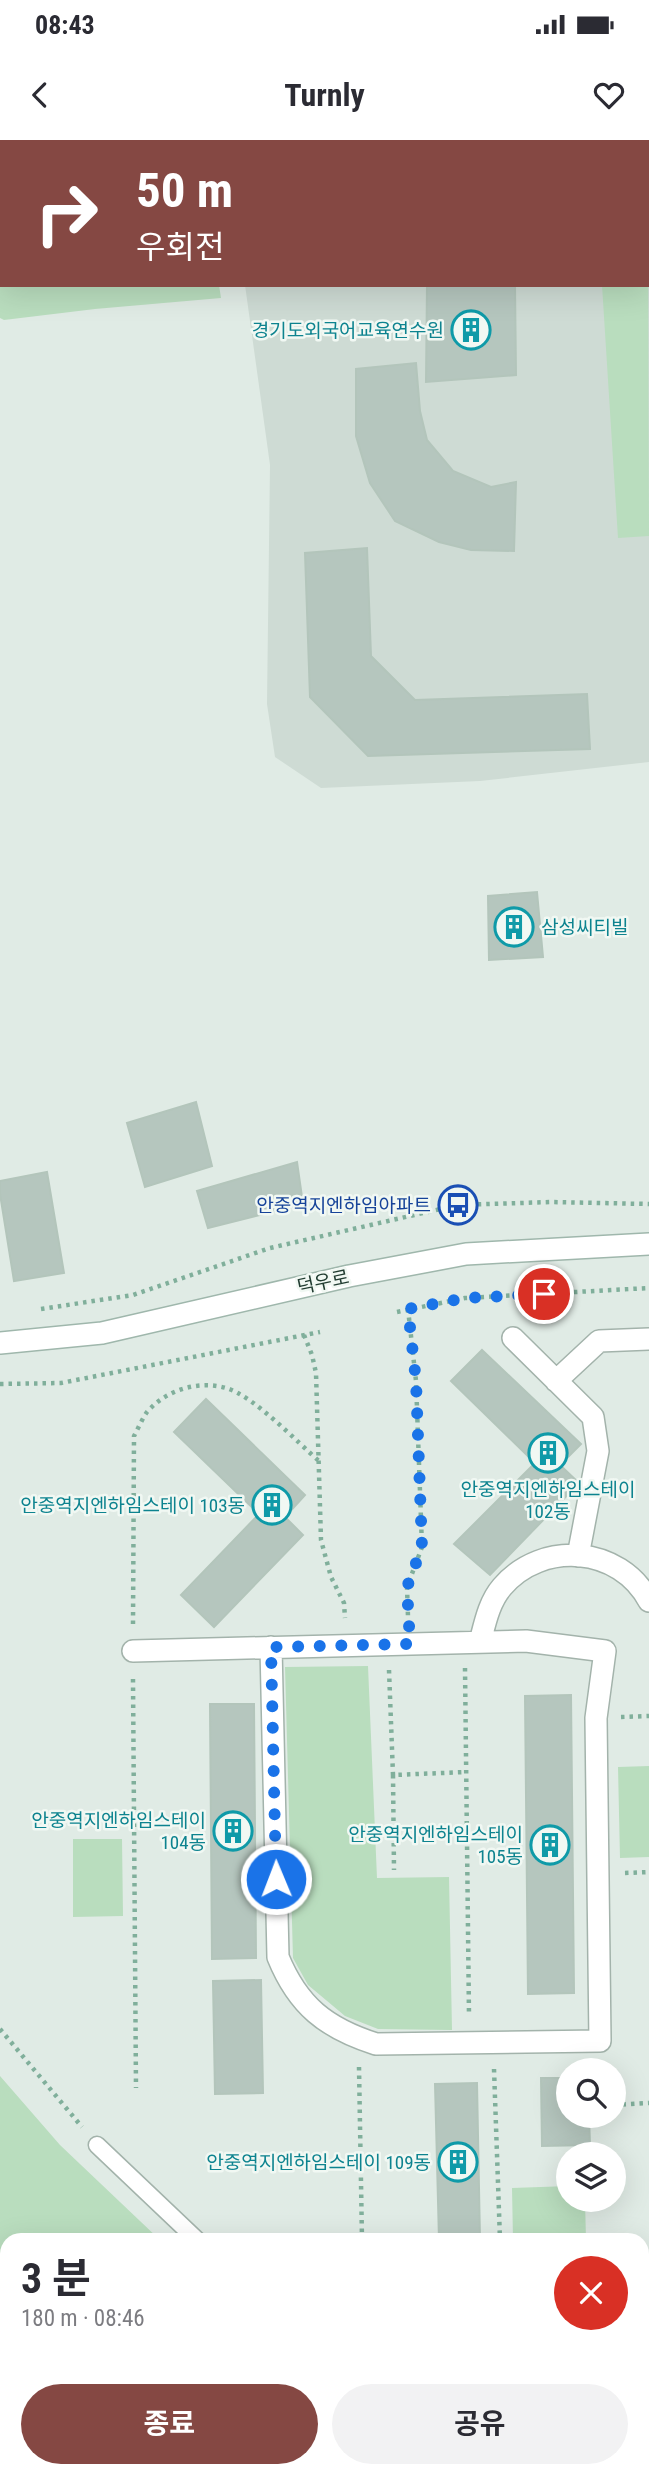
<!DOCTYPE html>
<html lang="ko">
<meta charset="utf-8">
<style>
:root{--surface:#fff;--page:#f2f2f3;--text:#2b2b33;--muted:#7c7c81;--accent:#854843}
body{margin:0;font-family:"Roboto Condensed","Noto Sans KR",sans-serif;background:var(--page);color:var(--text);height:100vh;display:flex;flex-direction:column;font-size:26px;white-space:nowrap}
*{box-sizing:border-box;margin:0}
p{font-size:23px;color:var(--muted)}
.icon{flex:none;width:38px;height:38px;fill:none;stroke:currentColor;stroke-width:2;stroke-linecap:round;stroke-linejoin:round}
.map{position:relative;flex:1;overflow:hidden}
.drawer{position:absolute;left:0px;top:2093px;width:649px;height:245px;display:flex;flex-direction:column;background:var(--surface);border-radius:21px 21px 0 0;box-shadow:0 7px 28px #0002}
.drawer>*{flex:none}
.guide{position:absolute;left:0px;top:0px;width:649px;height:147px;box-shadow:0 7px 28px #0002;background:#854843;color:#fff;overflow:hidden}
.buttons{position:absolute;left:556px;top:1918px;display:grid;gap:14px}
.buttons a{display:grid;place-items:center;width:70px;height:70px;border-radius:50%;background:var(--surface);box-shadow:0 7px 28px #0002;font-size:35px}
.pin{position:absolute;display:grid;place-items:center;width:60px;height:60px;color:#fff;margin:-30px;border:4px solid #fff;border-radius:50%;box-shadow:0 2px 7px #0007}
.me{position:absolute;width:77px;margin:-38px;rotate:359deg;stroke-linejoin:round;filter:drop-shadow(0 0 5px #0008)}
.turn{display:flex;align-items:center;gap:24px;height:147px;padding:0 21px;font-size:32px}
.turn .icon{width:91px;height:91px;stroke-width:2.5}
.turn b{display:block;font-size:49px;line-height:60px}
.round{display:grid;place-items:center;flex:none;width:74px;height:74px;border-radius:37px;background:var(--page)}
.summary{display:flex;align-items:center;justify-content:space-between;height:119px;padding:0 21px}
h1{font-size:42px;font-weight:700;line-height:52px}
.button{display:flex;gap:14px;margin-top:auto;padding:14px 21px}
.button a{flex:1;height:80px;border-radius:42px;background:var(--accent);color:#fff;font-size:28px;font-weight:700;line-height:80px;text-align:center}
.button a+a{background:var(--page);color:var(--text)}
.status{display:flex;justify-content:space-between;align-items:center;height:49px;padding:0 35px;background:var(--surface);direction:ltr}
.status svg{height:19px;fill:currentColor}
header{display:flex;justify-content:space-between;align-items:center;height:91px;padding:0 21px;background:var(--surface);font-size:32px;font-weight:700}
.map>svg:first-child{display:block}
</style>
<div class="status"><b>08:43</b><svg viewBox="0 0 49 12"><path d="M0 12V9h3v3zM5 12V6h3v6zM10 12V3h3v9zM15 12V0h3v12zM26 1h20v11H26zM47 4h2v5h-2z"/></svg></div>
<header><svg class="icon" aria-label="back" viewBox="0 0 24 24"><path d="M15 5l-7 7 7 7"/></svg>Turnly<svg class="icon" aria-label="heart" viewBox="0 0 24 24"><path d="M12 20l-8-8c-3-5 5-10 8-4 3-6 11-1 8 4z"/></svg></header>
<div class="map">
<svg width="649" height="2338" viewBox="0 0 649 2338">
<rect width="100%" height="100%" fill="#e0ebe5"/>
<!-- built -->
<path fill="#cedbd4" d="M227,0H649V622L480,641L321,648L275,617L267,564L270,325L245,145H648V2H227Z"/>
<!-- green -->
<path fill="#b9ddbe" d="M0,0H205V2H2V145H219L221,158L95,169L4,180L0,178Z
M648,131L649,396L618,398L602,145H648Z
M368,1526L377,1738L449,1737L452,1890L378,1889L345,1876L308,1845L293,1818L285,1527Z
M649,1626V1717L620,1718L618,1627Z
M73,1699H122L123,1776L73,1777Z
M0,1936L60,2005L160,2100H7V2331H310L305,2338H0Z
M569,2046V2060H585L586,2100H513L512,2048Z"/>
<!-- building -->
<path fill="#b5c6be" stroke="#b3c5bb" stroke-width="2" d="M429,0H512V2H429Z
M427,145H515L516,235L426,242Z
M416,223L420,271L427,300L453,331L491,347L516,342L514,411L471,410L439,402L395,381L370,343L356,296V229Z
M367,408L371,516L415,560L587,554L590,609L368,616L310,557L305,413Z
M537,752L543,817L489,820L488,756Z
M196,962L212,1026L145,1047L127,983Z
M297,1022L303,1064L208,1088L197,1051Z
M47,1032L64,1133L14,1141L0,1054V1041Z
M482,1210L581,1304L560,1325L579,1343L490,1435L454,1404L535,1323L451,1241Z
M206,1259L305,1355L285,1377L303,1395L214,1487L181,1455L259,1374L174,1292Z
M571,1555L574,1853L528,1854L525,1556Z
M210,1564H254L256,1818L212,1819Z
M261,1840L263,1953L215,1954L213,1841Z
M541,1938H569V1976H589L590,2005L542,2006Z
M477,1943L480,2100H439L435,1944Z
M642,2184H649V2338H629V2331H642Z"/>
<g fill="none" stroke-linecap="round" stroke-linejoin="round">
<!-- lane casing -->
<g stroke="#a3b3ab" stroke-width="19">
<path id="lane" d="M97,2005L197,2100
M408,2331L413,2338"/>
</g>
<!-- street casing -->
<g stroke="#a3b3ab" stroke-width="24">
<path id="street" d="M513,1198L593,1277L598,1311L578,1416
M556,1241L599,1201L649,1199
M480,1502C485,1483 489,1462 502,1447C542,1400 620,1406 649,1461
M133,1511L526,1501L605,1511L596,1578L600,1901L376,1904C326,1888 298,1866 278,1817L271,1507"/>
</g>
<!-- secondary casing -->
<g stroke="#9fb7ac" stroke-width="24">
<path id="secondary" d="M0,1203L102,1193L349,1136L466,1114L649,1104"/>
</g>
<!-- path -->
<path stroke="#80af9b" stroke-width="4.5" stroke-dasharray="3.5 5" stroke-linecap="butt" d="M41,1169L133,1155L270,1108L458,1065L551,1062L649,1064
M408,1169L416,1241L422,1407L407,1447L408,1477
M397,1172L465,1158L649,1148
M304,1195L312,1215L316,1233L321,1400L331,1437L344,1463L345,1478
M0,1244L61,1243L320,1192
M133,1484L134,1296C138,1289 142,1279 147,1272C166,1250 198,1240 226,1248C254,1256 297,1302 320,1322
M465,1528L469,1876
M389,1530L393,1635L466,1632
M133,1539L136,1948
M621,1577L649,1576
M393,1635L394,1730
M625,1733L649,1732
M0,1889L82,1987
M359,1927L362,2100
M494,1929L500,2100
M614,1965L649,1963
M642,2172L649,2170
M514,2331L515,2338
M592,2331L593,2338"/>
<!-- lane -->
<use href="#lane" stroke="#fff" stroke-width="16"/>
<!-- street -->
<use href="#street" stroke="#fff" stroke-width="21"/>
<!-- secondary -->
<use href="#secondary" stroke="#fff" stroke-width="21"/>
</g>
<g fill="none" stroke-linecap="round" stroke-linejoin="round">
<!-- route -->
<path stroke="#1a73e8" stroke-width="12" stroke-dasharray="0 21.6" d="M276,1739L271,1507L410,1504L407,1447L422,1407L416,1241L408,1169L465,1158L544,1154"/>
</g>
<!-- icons -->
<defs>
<g id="building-ring" transform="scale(2.0125)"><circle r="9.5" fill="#f1f8f3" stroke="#0f9aa8" stroke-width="1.5"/><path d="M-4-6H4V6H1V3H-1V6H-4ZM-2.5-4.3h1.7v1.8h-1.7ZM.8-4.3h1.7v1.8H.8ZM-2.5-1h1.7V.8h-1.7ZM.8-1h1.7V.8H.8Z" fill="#0f9aa8"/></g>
<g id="bus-ring" transform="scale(2.0125)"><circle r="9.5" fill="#f1f8f3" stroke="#1a4fb4" stroke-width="1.5"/><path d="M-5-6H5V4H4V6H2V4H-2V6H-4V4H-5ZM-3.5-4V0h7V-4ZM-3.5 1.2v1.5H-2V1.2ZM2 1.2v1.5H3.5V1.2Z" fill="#1a4fb4"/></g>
</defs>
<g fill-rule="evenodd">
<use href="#building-ring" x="471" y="190"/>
<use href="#building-ring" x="514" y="787"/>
<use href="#bus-ring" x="458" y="1065"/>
<use href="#building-ring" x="548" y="1313"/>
<use href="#building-ring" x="272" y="1365"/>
<use href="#building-ring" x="233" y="1691"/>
<use href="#building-ring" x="550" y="1705"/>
<use href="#building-ring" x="458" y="2022"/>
</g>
<g text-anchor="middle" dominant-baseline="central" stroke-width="5" stroke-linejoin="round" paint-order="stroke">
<!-- culture labels -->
<g font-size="19" fill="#0d838f" stroke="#f1f8f3" text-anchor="end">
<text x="444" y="190">경기도외국어교육연수원</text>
<text x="541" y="787" text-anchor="start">삼성씨티빌</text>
<text x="548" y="1349" text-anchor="middle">안중역지엔하임스테이<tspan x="548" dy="22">102동</tspan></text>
<text x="245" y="1365">안중역지엔하임스테이 103동</text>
<text x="206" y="1680">안중역지엔하임스테이<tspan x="206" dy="22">104동</tspan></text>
<text x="523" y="1694">안중역지엔하임스테이<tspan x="523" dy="22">105동</tspan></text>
<text x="431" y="2022">안중역지엔하임스테이 109동</text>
</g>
<!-- transit labels -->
<g font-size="19" fill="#164399" stroke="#f1f8f3" text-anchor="end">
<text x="431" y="1065">안중역지엔하임아파트</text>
</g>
<!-- street labels -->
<g font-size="19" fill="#213c31" stroke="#f1f8f3">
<text transform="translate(323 1142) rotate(-12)">덕우로</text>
</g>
</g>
</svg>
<div class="buttons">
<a><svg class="icon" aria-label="search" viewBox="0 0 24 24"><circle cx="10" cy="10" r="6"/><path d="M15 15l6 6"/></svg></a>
<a><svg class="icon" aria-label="layers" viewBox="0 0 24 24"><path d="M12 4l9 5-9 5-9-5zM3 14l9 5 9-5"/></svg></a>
</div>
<div class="pin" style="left:544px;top:1154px;background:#d93025"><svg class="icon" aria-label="arrive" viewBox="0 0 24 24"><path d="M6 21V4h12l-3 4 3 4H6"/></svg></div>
<svg class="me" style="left:276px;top:1739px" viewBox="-20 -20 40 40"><circle r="17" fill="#1a73e8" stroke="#fff" stroke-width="3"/><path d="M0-11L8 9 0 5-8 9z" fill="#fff"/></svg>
<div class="guide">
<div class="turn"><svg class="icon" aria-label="right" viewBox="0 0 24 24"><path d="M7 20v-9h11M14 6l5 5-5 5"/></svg><div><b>50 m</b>우회전</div></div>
</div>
<section class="drawer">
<div class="summary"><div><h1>3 분</h1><p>180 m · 08:46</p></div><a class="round" style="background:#d93025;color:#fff"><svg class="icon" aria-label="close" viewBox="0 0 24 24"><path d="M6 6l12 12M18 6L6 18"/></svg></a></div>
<div class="button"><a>종료</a><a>공유</a></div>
</section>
</div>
